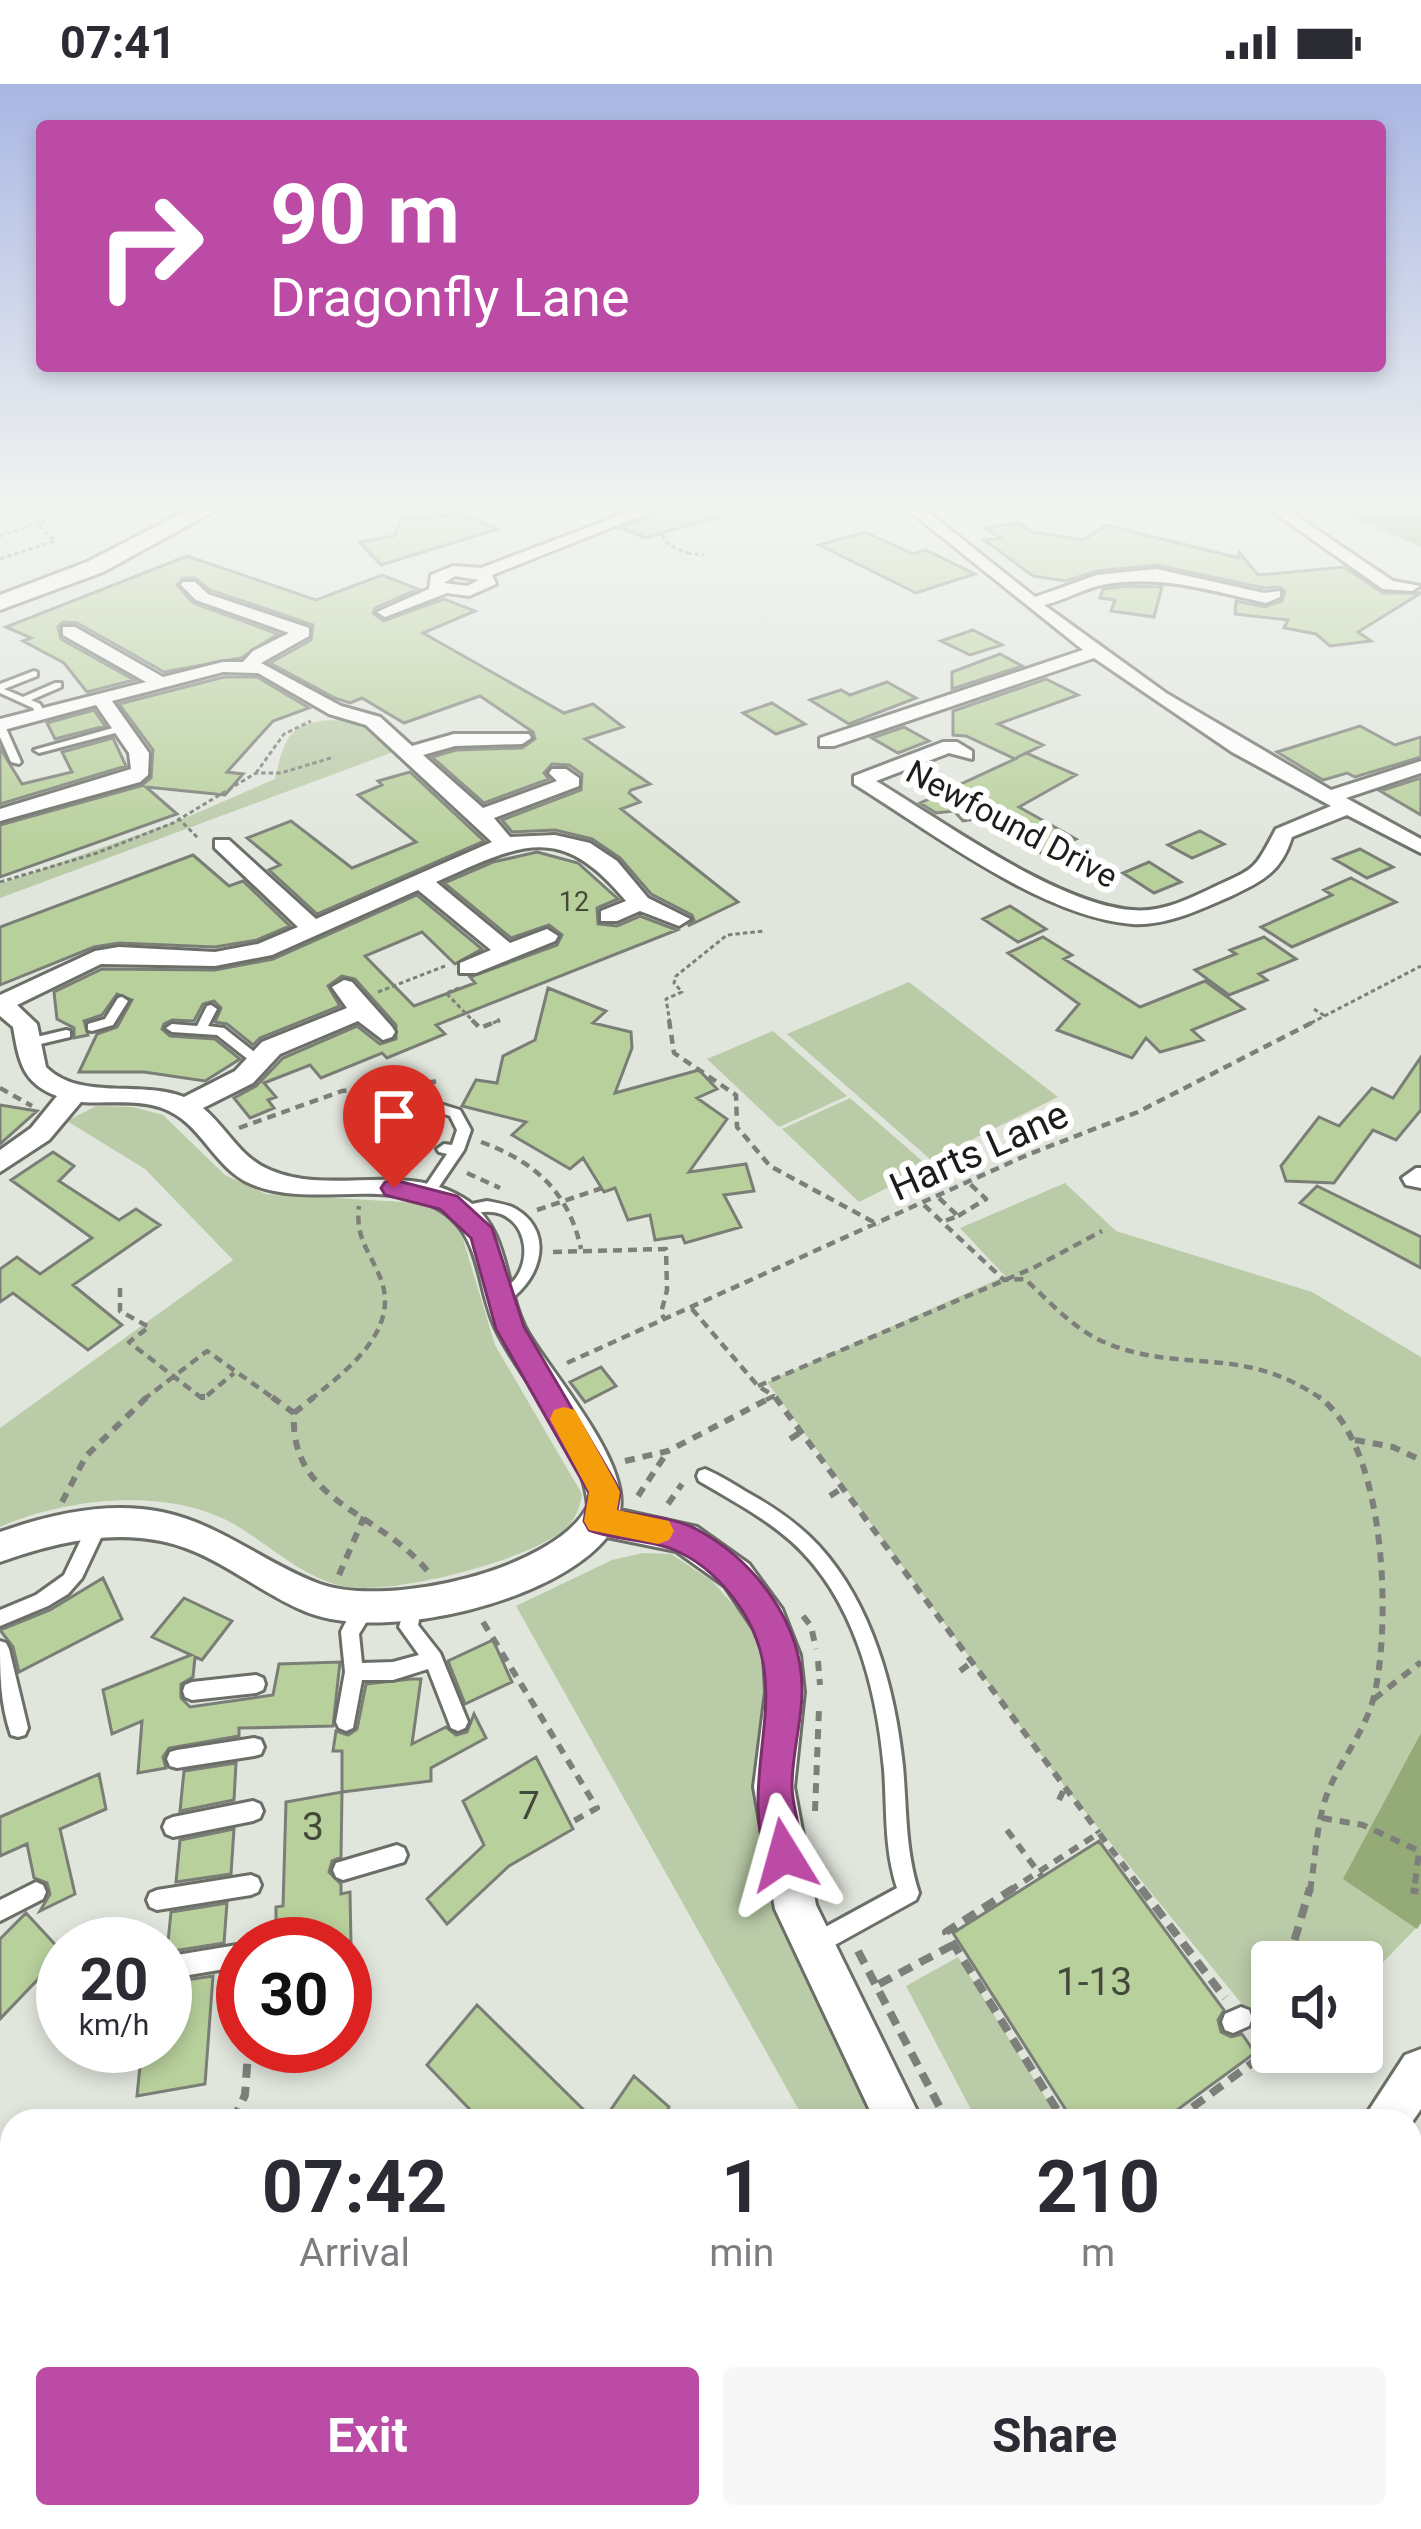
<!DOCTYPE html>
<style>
:root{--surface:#fff;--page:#f7f7f7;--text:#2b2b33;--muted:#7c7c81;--accent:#bc4ba5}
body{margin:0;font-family:Roboto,sans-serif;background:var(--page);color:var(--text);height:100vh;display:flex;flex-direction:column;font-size:45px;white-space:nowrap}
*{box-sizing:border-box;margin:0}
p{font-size:39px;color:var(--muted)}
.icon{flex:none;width:66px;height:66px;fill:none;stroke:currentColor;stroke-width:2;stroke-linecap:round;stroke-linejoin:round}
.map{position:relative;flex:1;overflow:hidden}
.drawer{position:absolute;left:0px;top:2025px;width:1422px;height:420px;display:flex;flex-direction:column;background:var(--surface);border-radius:36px 36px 0 0;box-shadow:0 6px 18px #0003}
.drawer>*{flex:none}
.guide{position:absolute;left:36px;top:36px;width:1350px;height:252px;border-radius:12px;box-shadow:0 6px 18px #0003;background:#bc4ba5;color:#fff;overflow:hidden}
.controls{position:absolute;left:1251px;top:1857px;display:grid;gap:24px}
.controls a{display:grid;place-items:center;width:132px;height:132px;border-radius:12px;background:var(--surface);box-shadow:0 6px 18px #0003;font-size:60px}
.speed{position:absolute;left:36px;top:1833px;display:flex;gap:24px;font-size:60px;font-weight:700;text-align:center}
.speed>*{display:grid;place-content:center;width:156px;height:156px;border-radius:50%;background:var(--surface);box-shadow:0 6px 18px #0003;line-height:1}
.speed small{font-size:30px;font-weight:400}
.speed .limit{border:18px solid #d22;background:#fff;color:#111}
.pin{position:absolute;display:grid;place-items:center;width:102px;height:102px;color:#fff;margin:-123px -51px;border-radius:50% 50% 50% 0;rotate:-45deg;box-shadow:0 0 12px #0007}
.pin .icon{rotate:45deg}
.me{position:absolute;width:132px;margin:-66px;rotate:352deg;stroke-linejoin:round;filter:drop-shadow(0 0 9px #0008)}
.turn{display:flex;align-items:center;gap:42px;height:252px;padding:0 36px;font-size:54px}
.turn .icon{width:156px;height:156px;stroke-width:2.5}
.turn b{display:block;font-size:84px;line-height:102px}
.eta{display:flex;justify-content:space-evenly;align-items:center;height:204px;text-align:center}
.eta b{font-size:72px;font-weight:700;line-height:84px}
.cta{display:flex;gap:24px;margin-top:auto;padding:24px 36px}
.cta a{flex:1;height:138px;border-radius:12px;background:var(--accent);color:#fff;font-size:48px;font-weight:700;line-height:138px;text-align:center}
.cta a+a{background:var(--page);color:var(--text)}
.status{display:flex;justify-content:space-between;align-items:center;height:84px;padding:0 60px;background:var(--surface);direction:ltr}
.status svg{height:33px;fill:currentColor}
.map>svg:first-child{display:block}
</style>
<div class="status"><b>07:41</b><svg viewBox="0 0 49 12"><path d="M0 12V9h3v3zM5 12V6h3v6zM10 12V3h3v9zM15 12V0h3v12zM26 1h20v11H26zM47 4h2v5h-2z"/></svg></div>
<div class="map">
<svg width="1421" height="2445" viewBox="0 0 1421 2445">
<rect width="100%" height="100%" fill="#e1e6dd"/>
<!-- green -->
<path fill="#bacba8" d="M341,636L369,640L404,664L0,814V800L185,734L275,695C285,652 289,636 341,636Z
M909,898L1058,1013L931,1076L787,950Z
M773,947L847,1012L779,1043L707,975Z
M850,1014L929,1083L859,1118L782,1045Z
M96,1022L133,1023L163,1031L225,1091L266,1110L421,1119L451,1135L463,1155L495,1261L582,1410C580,1423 577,1433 567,1443C533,1476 389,1513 342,1502C300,1492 269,1460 232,1439C166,1403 66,1414 0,1443V1344L233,1176L145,1085L67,1037Z
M1065,1099L1116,1147L1312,1208L1421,1273V1839L1362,1900V1878H1272V1957L1065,1703L767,1298L1005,1192L960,1144Z
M643,1469L671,1470L712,1497L746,1535L771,1575L760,1725L773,1820L878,2037H805L516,1522L612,1476Z
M958,1873L1060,2037H977L906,1902Z"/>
<!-- forest -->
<path fill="#94ab78" d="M1347,425H1421V463L1348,431Z
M1421,1649V1839L1417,1845L1343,1795Z"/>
<!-- building -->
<path fill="#b8d09c" stroke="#7a7e76" stroke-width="3" d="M662,425H720L721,432L645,454L622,444Z
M463,431L498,445L381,481L359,458L394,452L402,433Z
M1018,439L1032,448L1084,456L1106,441L1239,474V468L1258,491L1344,483L1383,509H1421L1358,548L1371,557L1330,562L1316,550L1284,544L1288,536L1235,530L1236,517L1265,523L1282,517L1285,507L1279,503L1264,504L1156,481L1097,487L1066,497L1033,492L984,456L1000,454L985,444Z
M865,448L913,470L926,466L975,490L916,509L819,461Z
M187,472L316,516L382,491L418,505L375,524L373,529L383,537L444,515L475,527L423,549L564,629L593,620L623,643L585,655L650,700L631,706L629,709L640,718L621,725L738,818L688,842L694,836L692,831L651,810L620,774L592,755L555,746L512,748L502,736L581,706L582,690L569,681L552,680L544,689L549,695L484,719L432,673L456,666L522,664L535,655L533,648L480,612L404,639L362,614L350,619L335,614L270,579L311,556L313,541L210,506L195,494H183L177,501L193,519L278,550L241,574L164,588L77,539L63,538L58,543L61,555L134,596L87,608L64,579L23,557L31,554L6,543Z
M1128,502L1162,503L1154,533L1111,527L1115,516L1100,514L1103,505Z
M973,546L1002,561L970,571L941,557Z
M1000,570L1022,582L952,605V588Z
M224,593H257L309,624L273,637L227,688L243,690L225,711L146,703L177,730L0,793V741L141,702L151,694L153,666L119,620Z
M1046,595L1078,611L998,640L1043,661L1016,674L1026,669L1076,691L1019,723L1076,755L1067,759L1110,784L1085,795L982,734L963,737L954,727L936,729L920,719L929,715L921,704L949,699L952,704L1015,675L966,652L953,651V627Z
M887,598L916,614L849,640L810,616L841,606L850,611Z
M772,619L805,640L776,650L743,629Z
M94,626L105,642L55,655L47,639Z
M1360,642L1395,661L1421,653V673L1355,693L1347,689L1323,696L1277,668Z
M904,643L929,657L898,669L872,654Z
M113,654L126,682L0,720V664L22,700L72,688L62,668Z
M410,688L484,757L317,830L269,786L280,781L247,754L291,737L352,784L416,758L358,711L382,701L378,697Z
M1421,694V731L1380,707Z
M1200,747L1224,760L1192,774L1168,761Z
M1360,765L1393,783L1367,794L1334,775Z
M537,768L578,779L618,815L597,824L598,840L617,842L640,832L677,846L436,941L445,950L387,974L382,969L321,994L310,981L264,999L276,1013L268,1016L274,1024L250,1034L234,1014L256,1002L283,974L357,942L380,960L396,955V941L355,895L342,892L328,902L340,922L260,954L253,961L227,940L215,938L221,924L214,917L203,920L194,937L172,936L164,940L162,945L170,952L215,955L240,975L205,997L144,988H79L97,950L117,943L132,916L117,910L102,931L84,937L88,951L74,954V944L57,935L54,908L102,885L215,886L273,875L417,811L482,865L455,880L422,848L365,872L414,922L475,899L470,893L557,861L562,851L549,841L511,854L444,799L493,778Z
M193,771L229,802L243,797L290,842L257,856L215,863L119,859L94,863L0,901V843Z
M1149,778L1181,798L1154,809L1123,789Z
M1351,794L1396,818L1292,863L1261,843L1332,811L1324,806Z
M1010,822L1046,845L1018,858L983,835Z
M1043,853L1072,871L1064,875L1140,923L1205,897L1244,925L1192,946L1203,956L1160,968L1146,954L1132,974L1057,946L1079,920L1008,869Z
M1264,853L1296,875L1259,890L1267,896L1229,911L1195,886L1236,870L1230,866Z
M548,904L606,927L593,939L631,948L632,964L615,1009L699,986L717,1005L697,1014L727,1035L689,1088L746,1080L754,1107L724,1111L741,1143L685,1159L682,1152L655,1156L650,1131L628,1136L615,1104L604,1108L583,1074L570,1085L512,1051L526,1038L462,1022L476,996L497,999L503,972L535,956Z
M1421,973V1026L1396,1056L1373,1046L1334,1099L1286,1097L1281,1082L1319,1033L1339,1042L1372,1004L1393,1014Z
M0,1021L37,1027L0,1060Z
M53,1068L74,1082L59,1097L119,1136L136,1125L160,1141L73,1201L122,1241L88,1266L13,1209L0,1218V1185L17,1173L40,1190L92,1154L11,1096Z
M1317,1102L1421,1153V1184L1300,1119Z
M601,1283L616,1302L585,1318L570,1298Z
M103,1494L122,1535L19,1588L13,1563L0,1546L50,1526Z
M184,1514L232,1537L202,1576L195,1573L193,1593L181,1600V1614L190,1623L273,1611L279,1580L340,1578L333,1642L239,1644V1652L169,1664L163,1673L166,1684L138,1689L142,1637L112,1650L103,1606L191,1571L152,1553Z
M493,1556L512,1598L465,1620L448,1577Z
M411,1595H421L412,1660L446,1643L456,1651L467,1648L474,1630L486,1654L431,1684V1697L342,1708V1667H333L336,1647L348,1651L357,1645L366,1600Z
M536,1673L573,1745L509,1782L447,1840L427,1815L484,1761L463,1717Z
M236,1679L234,1716L180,1727L184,1687Z
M99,1690L106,1725L60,1745L75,1810L40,1827L50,1810L47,1799L34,1794L27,1760L0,1772V1733Z
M342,1708L341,1773L332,1777L329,1788L341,1800V1810L350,1808L351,1860H276V1823L283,1822L286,1718Z
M234,1745L231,1790L176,1798L180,1756Z
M1099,1757L1224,1926L1218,1936L1221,1948L1231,1953L1242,1950L1255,1969L1162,2037H1073L953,1849Z
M227,1819L224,1859L167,1868L171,1828Z
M26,1829L63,1869L0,1935V1855Z
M213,1892L205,2000L137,2012L142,1962H165V1899Z
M477,1921L595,2037H481L427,1981Z
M634,1992L669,2023L660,2037H603Z"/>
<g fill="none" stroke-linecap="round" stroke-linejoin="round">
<!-- lane casing -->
<g stroke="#6b6f67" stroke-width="6">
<path id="lane" d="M34,587L37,588V592L4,605L23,613L55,599H61V603L31,616L40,620L46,631L41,634L38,633L33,624L0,609V600Z
M0,639L5,642L21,678L19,680L11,678L0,653Z
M120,642L123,643V647L39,669L34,666Z
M122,913L128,917L113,941L92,947L88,946V940L105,935L118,914Z
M211,921L217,925L208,942L224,944L262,974V980H254L217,951L172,948L166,944L172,940L197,942L207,922Z
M66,946L70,947V953L28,963L22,959L24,956Z
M437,1019L460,1026L471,1046L464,1066L432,1113L427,1115L420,1110L447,1070L439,1068L437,1065L444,1060L452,1061L457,1046L450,1032L432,1026L430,1023L432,1020Z
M487,1117C497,1119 507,1120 516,1125C559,1151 537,1204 499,1222L494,1220L492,1216C500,1207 513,1201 519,1189C530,1168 524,1139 501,1130C488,1125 475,1129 462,1132L455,1127L457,1123Z
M705,1385C719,1391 732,1399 745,1407C772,1422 798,1439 819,1462C872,1520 895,1605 903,1682C907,1727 905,1765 919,1809L916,1816L815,1872L807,1869L804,1861L807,1853L897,1804C884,1764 887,1726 884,1685C877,1605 854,1514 792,1458C764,1433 731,1416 699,1397L697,1392L699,1387Z
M97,1436L103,1438L106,1443L82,1494L68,1510L48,1522L0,1542V1526L36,1511L64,1491L87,1443L91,1438Z
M413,1514L419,1516L422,1522L418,1541L440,1569L468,1638L465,1644L458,1647L451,1644L428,1585L393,1596H362L353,1644L346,1647L339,1644L336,1638L345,1588L341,1548C346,1537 355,1520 366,1516L372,1518L375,1524L359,1550L362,1579L393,1578L419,1571L399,1543L407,1516Z
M0,1557L6,1559L9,1565L28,1644L25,1651L18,1653L11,1651C0,1619 0,1589 0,1557Z
M256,1591L263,1594L265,1600L263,1606L256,1609L192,1616L185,1613L183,1607L185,1601L192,1598Z
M254,1654L261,1656L264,1663L261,1670L254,1672L177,1684L170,1682L167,1675L170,1668L177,1666Z
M253,1717L260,1720L263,1727L260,1734L253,1737L173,1753L166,1750L163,1743L166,1736L173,1733Z
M397,1761L404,1764L407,1771L404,1778L343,1796L336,1793L333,1786L336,1779Z
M251,1791L258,1794L261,1801L258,1808L251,1811L157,1826L150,1823L147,1816L150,1809L157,1806Z
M36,1798L43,1801L46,1808L43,1815L0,1837V1816Z
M243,1860V1882L165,1895V1873Z
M1241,1923L1249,1926L1252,1934L1249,1942L1233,1949L1225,1946L1222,1938L1225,1930Z
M1410,2059L1421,2066V2095L1410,2088Z
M1410,2201L1421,2207V2236L1410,2231Z"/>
</g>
<!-- street casing -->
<g stroke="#6b6f67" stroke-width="6">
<path id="street" d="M637,425H658L492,491L496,500L469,512L447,509L385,533L377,528L429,505L431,491L453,482L481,484ZM455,492L479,496L467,502L444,499Z
M907,425H924L1035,513L1097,491L1156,485L1264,509L1280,507V513L1266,519C1212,507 1162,491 1107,500C1086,503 1066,516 1044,521L1166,609L1331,706L1421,677V689L1346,714L1421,755V769L1347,731L1292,753C1281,789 1262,797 1229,813C1199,826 1166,842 1132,840C1040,832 932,748 854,700V692L943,658H957L972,667V675L949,669L876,697C943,737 1056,820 1132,826C1160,829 1187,816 1212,804C1257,783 1253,788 1276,745L1331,722L1232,668L1094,574L834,662H820V654L1083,566Z
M1269,425H1286L1393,497L1420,502L1412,507L1383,505Z
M183,498H195L208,510L309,544V552L261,579L341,622L380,633L412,662L454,650H529L531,654L522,660L455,662L423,671L483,724L557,697L549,689L552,685H566L579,694V702L494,734L510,753L555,751L590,759L617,777L648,814L690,835L679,842L640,827L617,837H601V827L626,817C559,736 520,761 436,798L510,859L547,845L558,852L555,857L476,889H460V879L491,866L418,806L272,871L215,882L101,880L17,921L37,940L46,983C80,1017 140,996 184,1013L235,987L262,958L347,924L332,903L344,896L352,898L392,943L395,948L392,953L383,956L358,937L280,970L253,999L203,1024C227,1044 240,1074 270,1086C333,1113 407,1075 468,1117C511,1147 504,1207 528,1249C553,1291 629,1377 620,1426L697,1443L749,1480L782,1525L800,1571L804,1608L794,1703L816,1821L922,2037H875L775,1825L754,1703L766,1608L764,1571L754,1545L725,1502L676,1467L607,1453C555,1518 386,1558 309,1529C258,1509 216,1468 161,1457C107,1446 51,1460 0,1478V1448C51,1430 108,1417 162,1428C221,1440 265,1480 320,1500C385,1524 555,1487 588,1422C583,1357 523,1302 496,1245C475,1201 483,1144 431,1121C375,1096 308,1124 251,1100C213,1084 202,1038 162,1024C137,1015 107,1020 81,1018L49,1056L0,1088V1066L31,1044L57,1012C22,999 19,977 13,943L0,932V911L95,867L119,863L215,868L258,860L298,843L215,764V756H229L316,835L492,758L366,641L329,630L258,589L223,588L112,617L149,669L148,691L140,698L0,737V725L131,685L129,669L96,621L0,647V635L146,598L63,551V543H75L163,593L223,578H243L253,567L289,549L196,516L181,501Z
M1416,1084H1421V1104L1406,1101L1402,1094Z
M1421,1965V2025L1410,2041V2037H1362L1405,1971Z
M12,2328V2388L0,2393V2333Z
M1118,2433H1180L1185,2445H1123Z
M1198,2433H1252L1247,2445H1193Z"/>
</g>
<!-- secondary casing -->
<g stroke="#6b6f67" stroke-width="6">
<path id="secondary" d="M190,425H218L103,488L0,526V511L87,478Z"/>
</g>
<!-- path-far3 -->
<path stroke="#7d807a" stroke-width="3" stroke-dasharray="4.5 3" stroke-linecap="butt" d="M13,425L26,436
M686,425L693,428
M641,449L649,453L675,445
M662,451L669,461L690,470
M0,452L44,437L53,425
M687,469L704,471
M0,475L55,457L39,442L44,437
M256,689L284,650L311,637
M178,734L199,755
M0,798L97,769L173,739L256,689H281L334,673
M459,904L446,909L475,939
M378,908L445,882
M1314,925L1325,932
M493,939L500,936
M670,939L666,915L682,908L674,899L676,892L727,851L765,847
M1311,939L1421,882"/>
<!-- path-far2 -->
<path stroke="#7d807a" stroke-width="4.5" stroke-dasharray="9 6" stroke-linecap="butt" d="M472,936L480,944L500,936
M669,936L674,969L736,1011L737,1043L770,1082L879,1141
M0,1004L32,1022
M239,1044L342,1007L442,997
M481,1058C534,1077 569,1108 581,1165
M467,1089L500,1104
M939,1114L958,1132L942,1138
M924,1121L1004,1196L1025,1195C1050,1218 1074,1246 1106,1259C1185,1291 1242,1259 1323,1316
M537,1126L602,1104
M958,1132L986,1115L970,1100
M553,1168L666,1165L667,1206L661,1229L665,1236
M120,1204V1227L149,1243L129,1258L203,1315L234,1289
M692,1225L758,1302L774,1312
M567,1279L1027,1071L1138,1028L1317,936
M758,1302L1033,1184L1102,1147
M143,1316L207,1267L276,1316
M310,1316C346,1287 402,1246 380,1193C369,1166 355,1154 359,1122
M766,1316L774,1312L777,1316"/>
<!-- path-far1 -->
<path stroke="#7d807a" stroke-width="6" stroke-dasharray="10 8" stroke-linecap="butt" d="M200,1313H205
M272,1313L294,1329C289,1420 380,1426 429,1489
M775,1313L1099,1749
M294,1329L314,1313
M790,1355L801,1348
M1355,1356L1393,1363L1421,1376
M625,1377L668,1367L772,1313
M638,1412L668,1367
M830,1412L842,1404
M62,1418L86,1372L147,1313
M668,1420L682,1400
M339,1491L364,1433
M803,1532L811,1542L816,1565
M483,1538L597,1724L570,1739
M818,1577L820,1601
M960,1587L972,1578
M1374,1615L1421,1578
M1059,1716L1065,1703
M815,1727L819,1624
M1322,1734L1363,1741L1419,1767L1414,1807
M1007,1746L1042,1793
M1009,1807L1099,1749L1143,1807
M1310,1807C1315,1778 1316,1745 1325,1716C1337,1679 1367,1647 1375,1608C1391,1534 1386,1361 1319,1313"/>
<!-- path -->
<path stroke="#7d807a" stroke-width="8" stroke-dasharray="14 9" stroke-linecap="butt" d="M1014,1804L946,1848L1064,2037
M1141,1804L1225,1914
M1414,1810L1415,1804
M858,1867L947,2037
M1288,1878L1310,1804
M879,1900L953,1861
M1261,1923L1272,1906
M233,2037L245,2011L248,1968
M1174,2037L1267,1968L1254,1952"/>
<!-- lane -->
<use href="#lane" fill="#fff" fill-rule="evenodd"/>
<!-- street -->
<use href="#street" fill="#fff" fill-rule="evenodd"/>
<!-- secondary -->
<use href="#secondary" fill="#fff" fill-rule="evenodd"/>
</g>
<!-- sky -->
<linearGradient id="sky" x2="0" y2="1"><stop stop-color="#a9b6e4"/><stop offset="0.55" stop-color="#f2f4f0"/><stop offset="1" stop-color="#f2f4f0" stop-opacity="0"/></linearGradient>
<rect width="1421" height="768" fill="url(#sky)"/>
<!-- route -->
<path fill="#bc4ba5" stroke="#7a316b" stroke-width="3" d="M394,1096L457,1112L492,1144L524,1243L615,1398L620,1408L617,1427C642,1432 675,1433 698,1446C756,1478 804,1541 802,1610C801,1641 792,1671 792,1702C792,1729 808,1758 797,1784L784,1789L770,1784C733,1692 799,1609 740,1523C725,1501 704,1480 679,1468C653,1455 617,1457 589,1446L584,1437L589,1409L496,1245L471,1154L440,1125L385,1111L381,1104L385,1098Z"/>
<!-- slow -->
<path fill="#f59e0b" d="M564,1323L575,1326L615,1398L620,1408L617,1426L669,1437L674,1447L669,1456L658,1460L589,1446L584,1437L589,1408L550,1335L554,1326Z"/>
<g text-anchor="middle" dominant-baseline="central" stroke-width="12" stroke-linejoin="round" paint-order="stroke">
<!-- far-number labels -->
<g font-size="27" fill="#444a3b">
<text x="574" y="818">12</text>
</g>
<!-- far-street labels -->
<g font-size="33" fill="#1d1e1b" stroke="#fff">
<text transform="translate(1012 740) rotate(28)">Newfound Drive</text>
</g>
<!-- street labels -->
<g font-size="39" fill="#1d1e1b" stroke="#fff">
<text transform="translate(979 1067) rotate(-24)">Harts Lane</text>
</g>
<!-- near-number labels -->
<g font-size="39" fill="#444a3b">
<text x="529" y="1722">7</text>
<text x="313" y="1743">3</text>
<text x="1094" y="1898">1-13</text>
</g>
</g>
</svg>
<div class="controls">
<a><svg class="icon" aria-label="sound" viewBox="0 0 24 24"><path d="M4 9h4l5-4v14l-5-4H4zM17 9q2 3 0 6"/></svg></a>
</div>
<div class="speed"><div>20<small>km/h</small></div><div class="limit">30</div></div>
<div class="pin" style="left:394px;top:1104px;background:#d93025"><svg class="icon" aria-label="arrive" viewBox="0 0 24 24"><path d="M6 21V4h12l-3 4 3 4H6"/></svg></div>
<svg class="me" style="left:784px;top:1771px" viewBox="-20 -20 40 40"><path d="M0-17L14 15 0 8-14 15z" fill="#bc4ba5" stroke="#fff" stroke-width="4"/></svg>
<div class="guide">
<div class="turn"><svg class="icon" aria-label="right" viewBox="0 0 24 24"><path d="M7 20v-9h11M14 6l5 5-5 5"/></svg><div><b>90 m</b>Dragonfly Lane</div></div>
</div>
<section class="drawer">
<div class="eta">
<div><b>07:42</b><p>Arrival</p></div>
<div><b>1</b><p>min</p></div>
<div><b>210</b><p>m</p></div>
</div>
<div class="cta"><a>Exit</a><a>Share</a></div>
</section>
</div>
